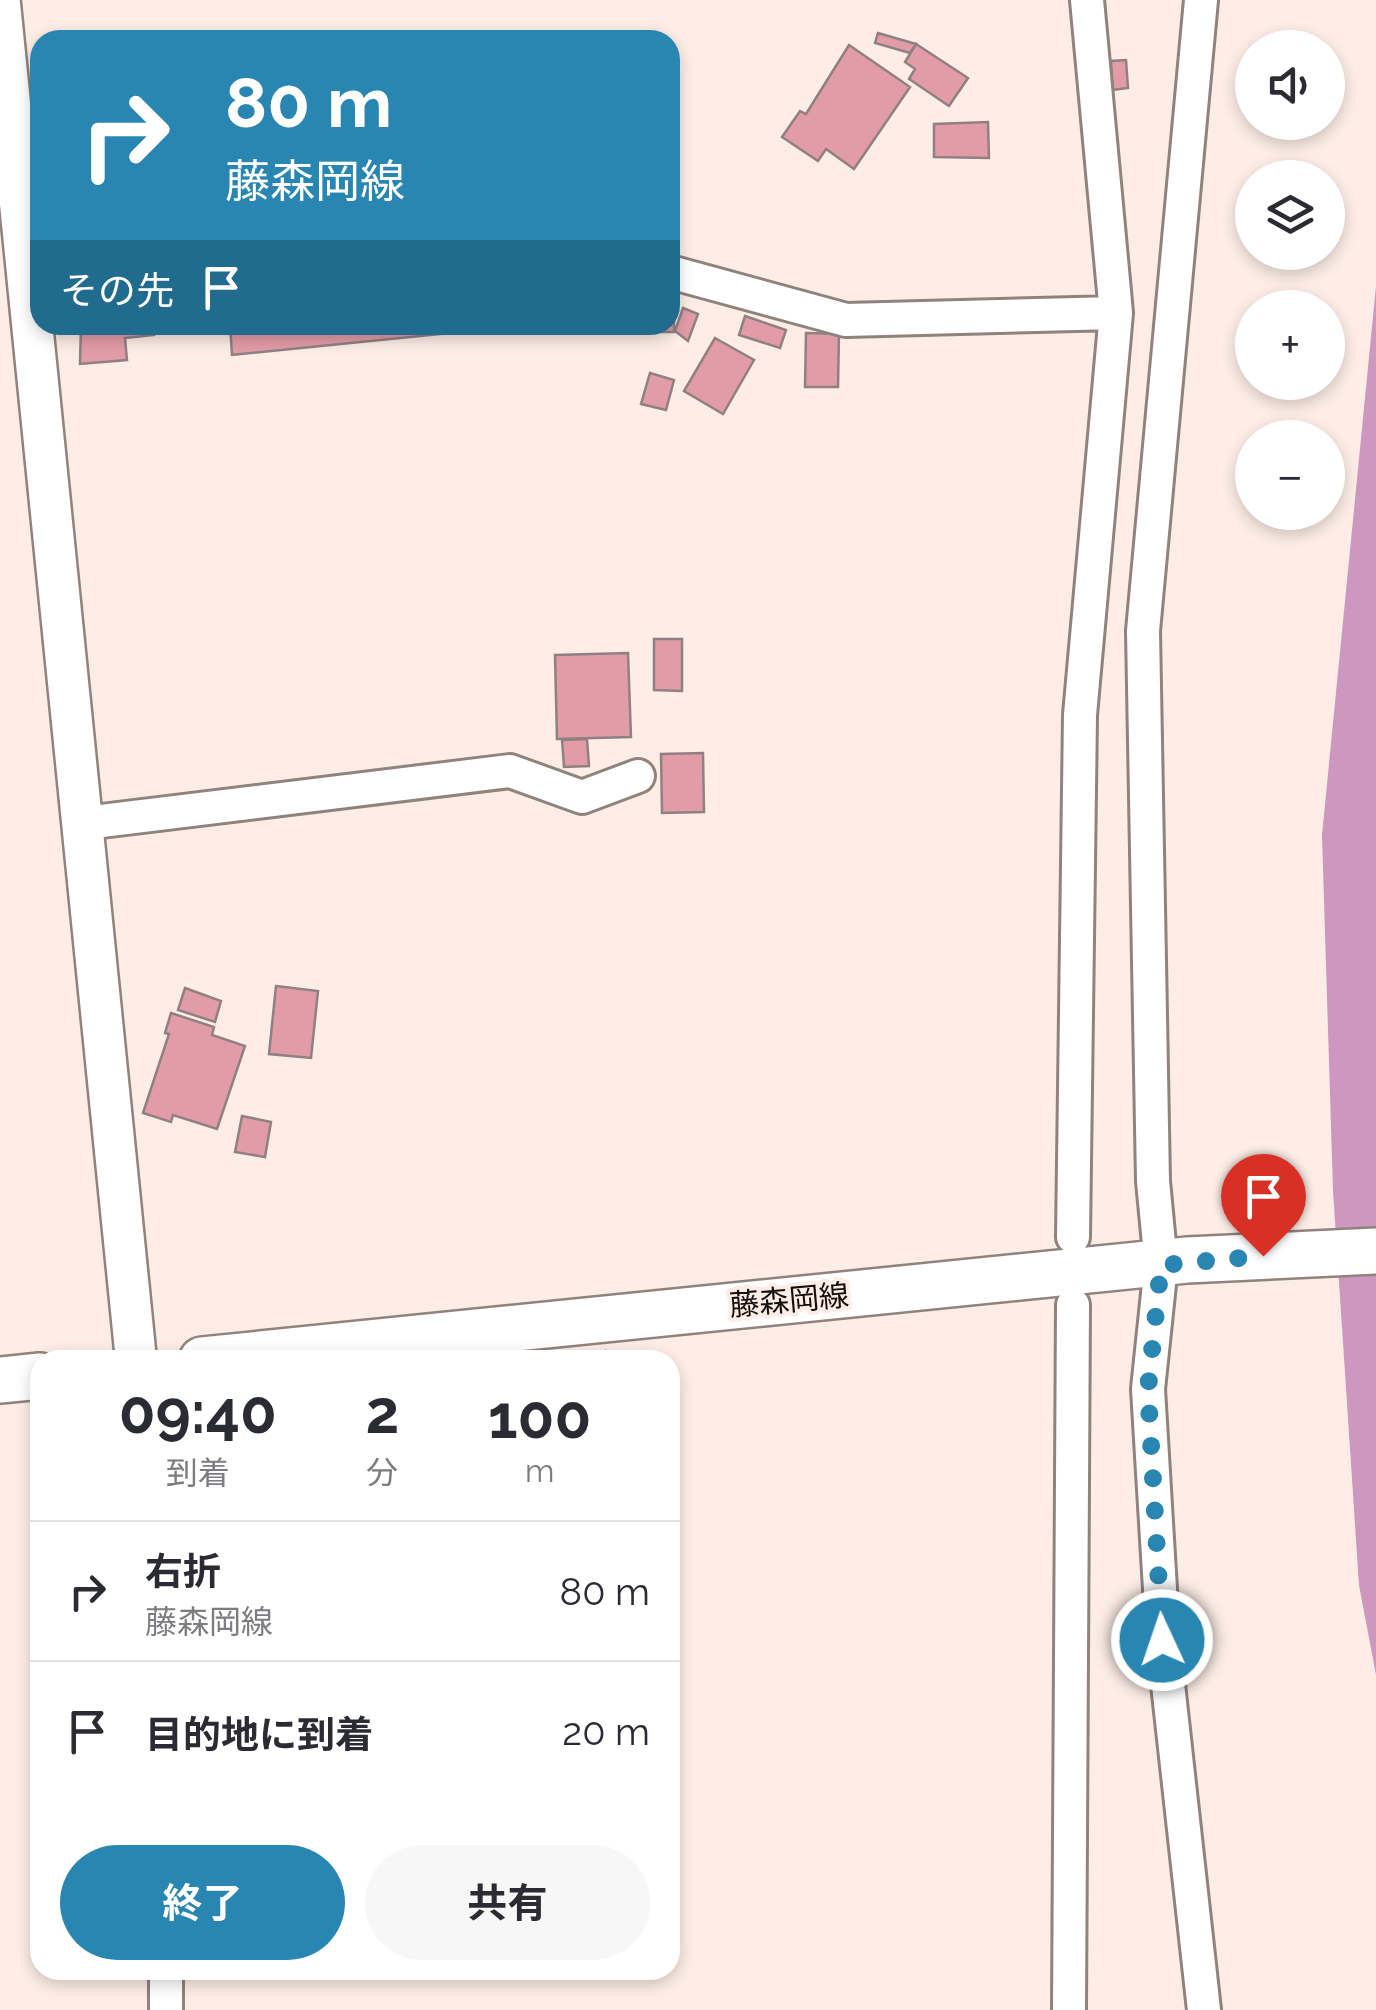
<!DOCTYPE html>
<html lang="ja">
<meta charset="utf-8">
<style>
:root{--surface:#fff;--page:#f7f7f7;--text:#2b2b33;--muted:#7c7c81;--line:#e1e1e2;--accent:#2986b2}
body{margin:0;font-family:Raleway,"Noto Sans JP",sans-serif;background:var(--page);color:var(--text);height:100vh;display:flex;flex-direction:column;font-size:38px;white-space:nowrap}
*{box-sizing:border-box;margin:0}
p{font-size:32px;color:var(--muted)}
.icon{flex:none;width:55px;height:55px;fill:none;stroke:currentColor;stroke-width:2;stroke-linecap:round;stroke-linejoin:round}
.map{position:relative;flex:1;overflow:hidden}
.panel{position:absolute;left:30px;top:1350px;width:650px;height:630px;display:flex;flex-direction:column;background:var(--surface);border-radius:30px;box-shadow:0 5px 15px #0003}
.panel>*{flex:none}
.hud{position:absolute;left:30px;top:30px;width:650px;height:305px;border-radius:30px;box-shadow:0 5px 15px #0003;background:#2986b2;color:#fff;overflow:hidden}
.buttons{position:absolute;left:1235px;top:30px;display:grid;gap:20px}
.buttons a{display:grid;place-items:center;width:110px;height:110px;border-radius:50%;background:var(--surface);box-shadow:0 5px 15px #0003;font-size:50px}
.pin{position:absolute;display:grid;place-items:center;width:85px;height:85px;color:#fff;margin:-102px -42px;border-radius:50% 50% 50% 0;rotate:-45deg;box-shadow:0 0 10px #0007}
.pin .icon{rotate:45deg}
.me{position:absolute;width:110px;margin:-55px;rotate:357deg;stroke-linejoin:round;filter:drop-shadow(0 0 8px #0008)}
.turn{display:flex;align-items:center;gap:35px;height:210px;padding:0 30px;font-size:45px}
.turn .icon{width:130px;height:130px;stroke-width:2.5}
.turn b{display:block;font-size:70px;line-height:85px}
.then{display:flex;align-items:center;height:95px;padding:0 30px;background:#0003;gap:20px;font-size:38px}
.eta{display:flex;justify-content:space-evenly;align-items:center;height:170px;text-align:center}
.eta b{font-size:60px;font-weight:700;line-height:70px}
.cta{display:flex;gap:20px;margin-top:auto;padding:20px 30px}
.cta a{flex:1;height:115px;border-radius:60px;background:var(--accent);color:#fff;font-size:40px;font-weight:700;line-height:115px;text-align:center}
.cta a+a{background:var(--page);color:var(--text)}
ul{padding:0;list-style:none}
li{display:flex;align-items:center;gap:30px;height:140px;padding:0 30px;border-top:2px solid var(--line)}
li div{flex:1}
li b{display:block;font-size:38px}
li em{font-style:normal}
.map>svg:first-child{display:block}
</style>
<div class="map">
<svg width="1376" height="2010" viewBox="0 0 1376 2010">
<rect width="100%" height="100%" fill="#fdede6"/>
<!-- water -->
<path fill="#cd97bf" d="M1376,286V1675L1359,1585L1333,1191L1322,835Z"/>
<!-- building -->
<path fill="#e29ca7" stroke="#908082" stroke-width="2.5" d="M878,33L916,44L910,53L875,43Z
M916,44L968,78L949,106L909,79L915,69L905,62Z
M849,45L910,87L854,169L826,149L818,161L782,137L800,111L806,114Z
M1126,60L1128,88L1112,90L1111,61Z
M988,122L989,158L934,157V124Z
M670,289H674V332H641V325H670Z
M683,308L698,314L688,341L675,331Z
M745,316L786,330L780,348L739,335Z
M81,325H153L154,335L125,338L127,360L80,364Z
M230,325H440L441,334L232,355Z
M806,333L839,334L838,387H805Z
M715,338L754,360L723,414L684,391Z
M650,373L674,380L666,410L641,404Z
M654,639H682V691L654,690Z
M628,653L631,737L557,739L555,655Z
M587,739L589,766L564,767L562,740Z
M703,753L704,812L662,813L661,754Z
M276,986L318,991L311,1058L269,1054Z
M185,988L221,1001L215,1022L178,1010Z
M171,1013L214,1027L212,1035L245,1046L217,1129L173,1115L171,1122L143,1113L169,1034L165,1033Z
M242,1116L271,1122L265,1157L235,1152Z
M606,1351L635,1358V1360H604Z"/>
<g fill="none" stroke-linecap="round" stroke-linejoin="round">
<!-- minor casing -->
<g stroke="#90827c" stroke-width="38">
<path id="minor" d="M1201,0L1143,631L1153,1181L1161,1265L1148,1389L1163,1639L1204,2010
M670,272L846,320L1116,313
M85,823L510,771L582,797L638,776
M1073,1237L1080,715L1116,313L1087,0
M166,1970V2010
M1069,2010L1073,1305"/>
</g>
<!-- tertiary casing -->
<g stroke="#90827c" stroke-width="45">
<path id="tertiary" d="M0,4L136,1360"/>
</g>
<!-- secondary casing -->
<g stroke="#90827c" stroke-width="50">
<path id="secondary" d="M202,1360L1187,1260L1376,1251
M0,1380L40,1376"/>
</g>
<!-- minor -->
<use href="#minor" stroke="#fff" stroke-width="32"/>
<!-- tertiary -->
<use href="#tertiary" stroke="#fff" stroke-width="40"/>
<!-- secondary -->
<use href="#secondary" stroke="#fff" stroke-width="45"/>
</g>
<g fill="none" stroke-linecap="round" stroke-linejoin="round">
<!-- route -->
<path stroke="#2986b2" stroke-width="18" stroke-dasharray="0 32.4" d="M1162,1640L1148,1389L1161,1265L1263,1256"/>
</g>
<g text-anchor="middle" dominant-baseline="central" stroke-width="8" stroke-linejoin="round" paint-order="stroke">
<!-- street labels -->
<g font-size="30" fill="#130e0c" stroke="#fdede6">
<text transform="translate(789 1300) rotate(-5)">藤森岡線</text>
</g>
</g>
</svg>
<div class="buttons">
<a><svg class="icon" aria-label="sound" viewBox="0 0 24 24"><path d="M4 9h4l5-4v14l-5-4H4zM17 9q2 3 0 6"/></svg></a>
<a><svg class="icon" aria-label="layers" viewBox="0 0 24 24"><path d="M12 4l9 5-9 5-9-5zM3 14l9 5 9-5"/></svg></a>
<a>+</a>
<a>−</a>
</div>
<div class="pin" style="left:1263px;top:1256px;background:#d93025"><svg class="icon" aria-label="arrive" viewBox="0 0 24 24"><path d="M6 21V4h12l-3 4 3 4H6"/></svg></div>
<svg class="me" style="left:1162px;top:1640px" viewBox="-20 -20 40 40"><circle r="17" fill="#2986b2" stroke="#fff" stroke-width="3"/><path d="M0-11L8 9 0 5-8 9z" fill="#fff"/></svg>
<div class="hud">
<div class="turn"><svg class="icon" aria-label="right" viewBox="0 0 24 24"><path d="M7 20v-9h11M14 6l5 5-5 5"/></svg><div><b>80 m</b>藤森岡線</div></div>
<div class="then">その先<svg class="icon" aria-label="arrive" viewBox="0 0 24 24"><path d="M6 21V4h12l-3 4 3 4H6"/></svg></div>
</div>
<section class="panel">
<div class="eta">
<div><b>09:40</b><p>到着</p></div>
<div><b>2</b><p>分</p></div>
<div><b>100</b><p>m</p></div>
</div>
<ul>
<li><svg class="icon" aria-label="right" viewBox="0 0 24 24"><path d="M7 20v-9h11M14 6l5 5-5 5"/></svg><div><b>右折</b><p>藤森岡線</p></div><em>80 m</em></li>
<li><svg class="icon" aria-label="arrive" viewBox="0 0 24 24"><path d="M6 21V4h12l-3 4 3 4H6"/></svg><div><b>目的地に到着</b></div><em>20 m</em></li>
</ul>
<div class="cta"><a>終了</a><a>共有</a></div>
</section>
</div>
